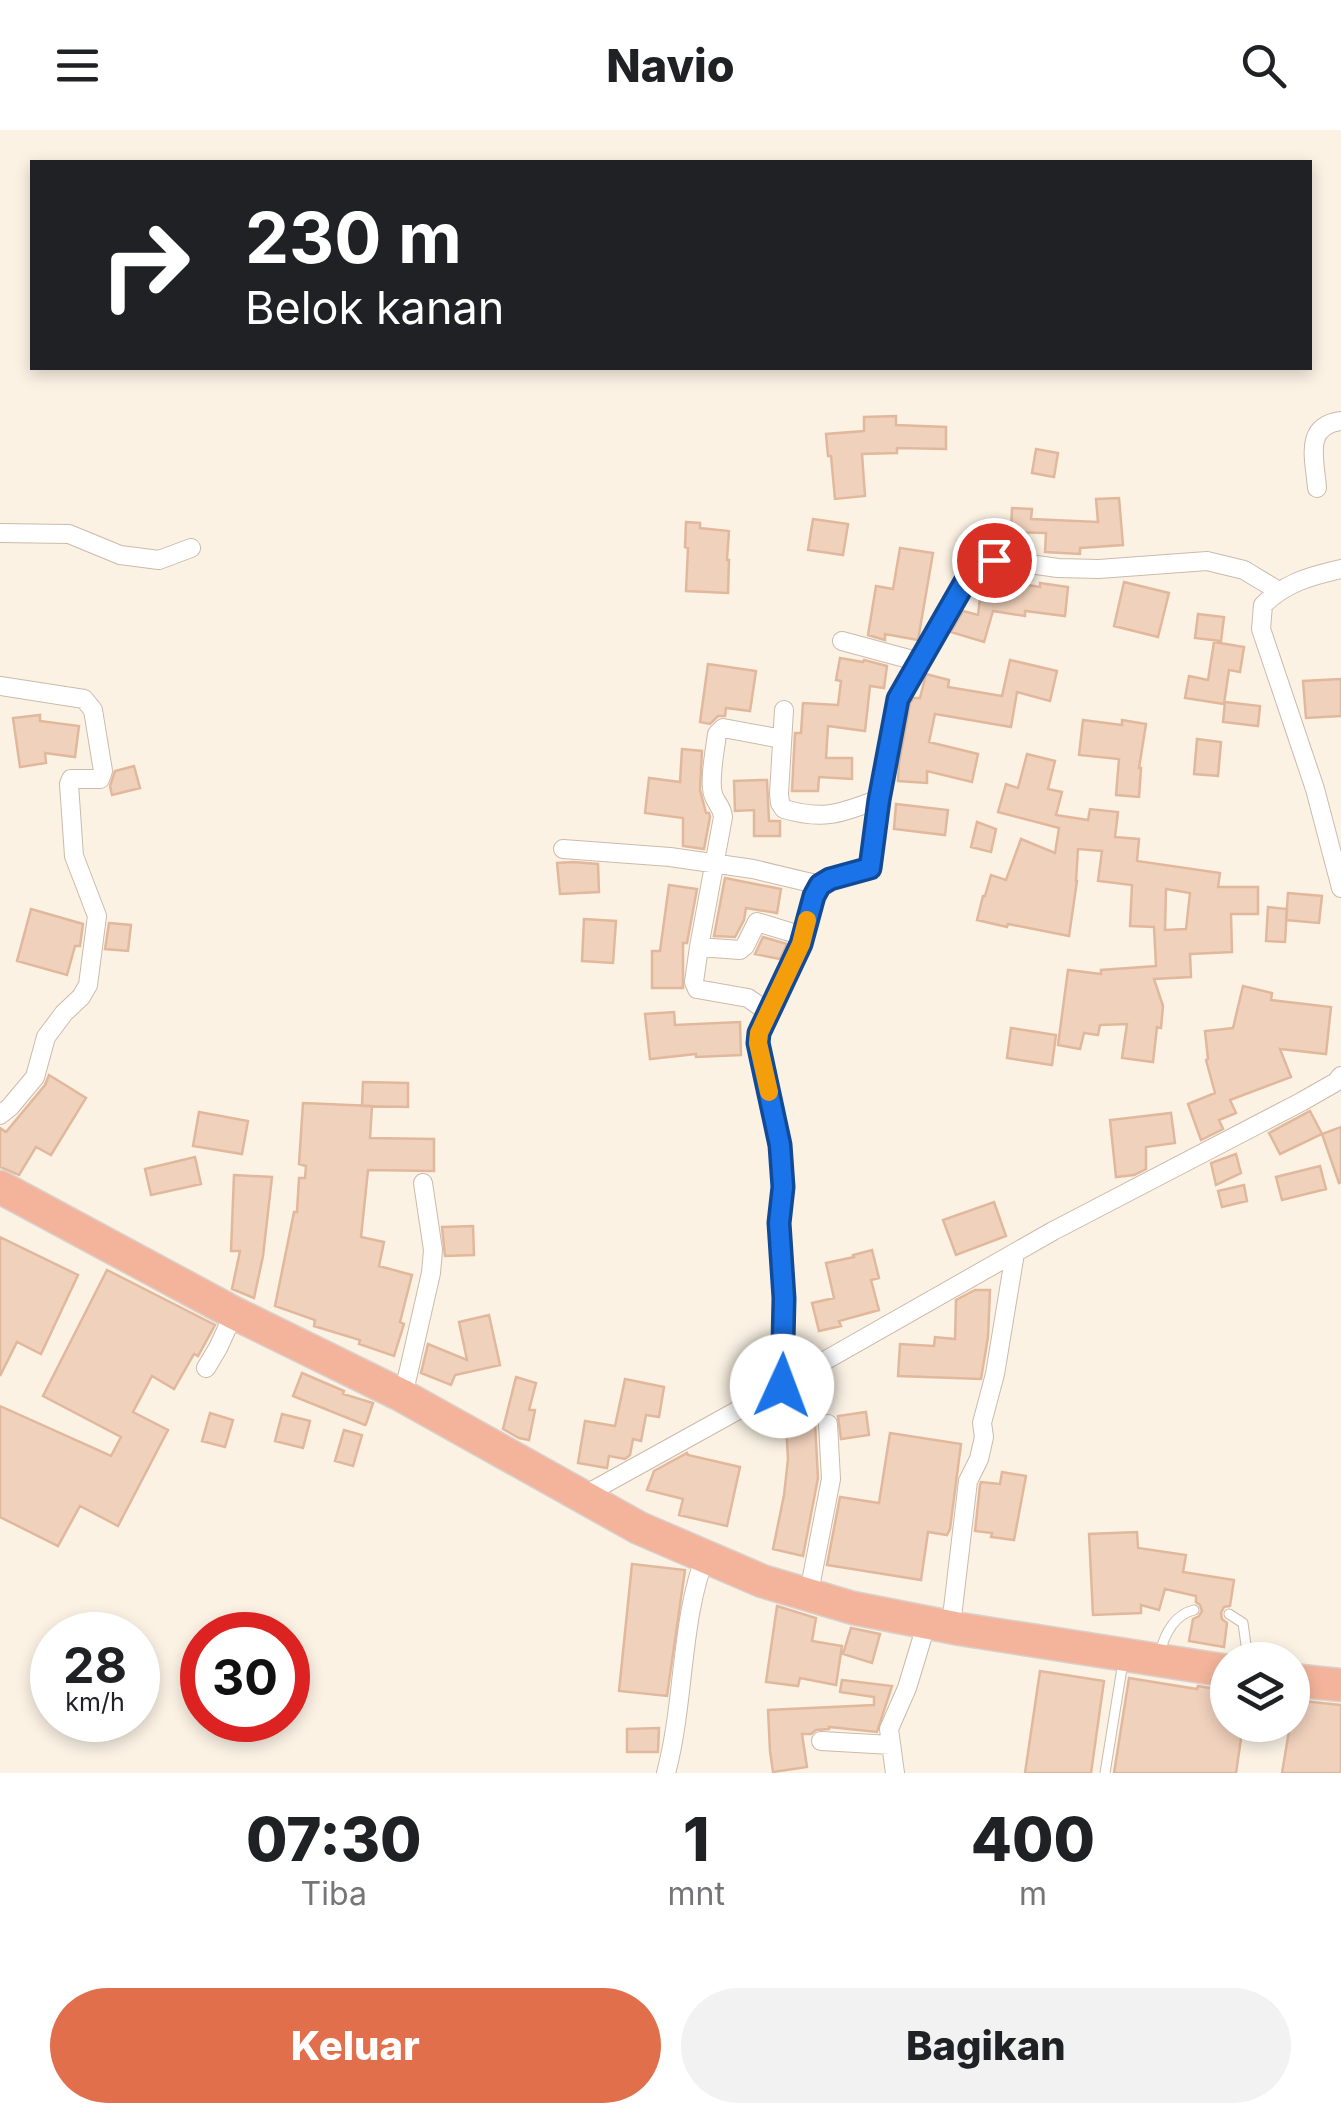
<!DOCTYPE html>
<html lang="id">
<style>
:root{--surface:#fff;--page:#f2f2f2;--text:#202124;--muted:#757577;--accent:#e26f4c}
body{margin:0;font-family:Inter,sans-serif;background:var(--page);color:var(--text);height:100vh;display:flex;flex-direction:column;font-size:38px;white-space:nowrap}
*{box-sizing:border-box;margin:0}
p{font-size:32px;color:var(--muted)}
.icon{flex:none;width:55px;height:55px;fill:none;stroke:currentColor;stroke-width:2;stroke-linecap:round;stroke-linejoin:round}
.map{position:relative;height:1643px;overflow:hidden}
.details{display:flex;flex-direction:column;background:var(--surface);flex:1}
.details>*{flex:none}
.banner{position:absolute;left:30px;top:30px;width:1282px;height:210px;border-radius:0px;box-shadow:0 5px 15px #0003;background:#202124;color:#fff;overflow:hidden}
.buttons{position:absolute;left:1210px;top:1512px;display:grid;gap:20px}
.buttons a{display:grid;place-items:center;width:100px;height:100px;border-radius:50%;background:var(--surface);box-shadow:0 5px 15px #0003;font-size:50px}
.speed{position:absolute;left:30px;top:1482px;display:flex;gap:20px;font-size:50px;font-weight:700;text-align:center}
.speed>*{display:grid;place-content:center;width:130px;height:130px;border-radius:50%;background:var(--surface);box-shadow:0 5px 15px #0003;line-height:1}
.speed small{font-size:25px;font-weight:400}
.speed .limit{border:15px solid #d22;background:#fff;color:#111}
.pin{position:absolute;display:grid;place-items:center;width:85px;height:85px;color:#fff;margin:-42px;border:5px solid #fff;border-radius:50%;box-shadow:0 2px 10px #0007}
.me{position:absolute;width:110px;margin:-55px;rotate:2deg;stroke-linejoin:round;filter:drop-shadow(0 0 8px #0008)}
.turn{display:flex;align-items:center;gap:35px;height:210px;padding:0 50px;font-size:45px}
.turn .icon{width:130px;height:130px;stroke-width:2.5}
.turn b{display:block;font-size:70px;line-height:85px}
.eta{display:flex;justify-content:space-evenly;align-items:center;height:170px;text-align:center}
.eta b{font-size:60px;font-weight:800;line-height:70px}
.button{display:flex;gap:20px;margin-top:auto;padding:20px 50px}
.button a{flex:1;height:115px;border-radius:60px;background:var(--accent);color:#fff;font-size:40px;font-weight:800;line-height:115px;text-align:center}
.button a+a{background:var(--page);color:var(--text)}
header{display:flex;justify-content:space-between;align-items:center;height:130px;padding:0 50px;background:var(--surface);font-size:45px;font-weight:800}
.map>svg:first-child{display:block}
</style>
<header><svg class="icon" aria-label="menu" viewBox="0 0 24 24"><path d="M4 6h16M4 12h16M4 18h16"/></svg>Navio<svg class="icon" aria-label="search" viewBox="0 0 24 24"><circle cx="10" cy="10" r="6"/><path d="M15 15l6 6"/></svg></header>
<div class="map">
<svg width="1341" height="1643" viewBox="0 0 1341 1643">
<rect width="100%" height="100%" fill="#fbf2e4"/>
<!-- building -->
<path fill="#f0d1bc" stroke="#e2b89d" stroke-width="2.5" fill-rule="evenodd" d="M896,286V295L946,297V319L897,318V323L862,324L865,366L835,369L831,326H828L826,304L864,301V287Z
M1036,319L1058,323L1054,347L1032,343Z
M1119,368L1123,415L1080,418V424L1045,422L1046,403L1011,402L1012,378L1032,379L1031,389L1098,392L1096,369Z
M813,389L848,394L843,425L808,420Z
M686,392L700,393V398L729,401L727,430H729L728,463L686,461L688,418L685,417Z
M900,418L933,423L918,510L885,504V510L868,505L876,456L893,459Z
M989,445L1004,447V451L1040,457V453L1068,457L1065,486L1025,481V486L993,481L984,512L951,502L963,481L978,485L982,452Z
M1124,452L1169,463L1158,507L1114,496Z
M1198,484L1224,487L1221,511L1195,508Z
M1214,512L1244,517L1240,542L1229,540L1224,574L1185,568L1189,546L1208,550Z
M840,528L863,532L864,530L887,536L884,558L870,556L865,601L828,596L826,628H852V649L819,647L818,661H792L795,603H801L803,573L838,575L841,551L836,550Z
M1010,530L1057,541L1050,571L1017,562L1011,597L935,584L929,612L978,624L972,652L927,641V653L898,651L899,633L910,573L913,568H920L926,544L949,550L948,557L1002,566Z
M708,534L756,541L750,581L726,578L725,586H718L710,594L700,592Z
M1341,549V586L1306,588L1303,551Z
M1225,572L1260,576L1258,596L1223,592Z
M40,585V591L79,596L75,627L45,623L46,633L20,637L13,588Z
M1083,590L1122,595V590L1146,594L1139,638H1141L1139,667L1116,665L1119,629L1079,625Z
M1197,609L1221,612L1218,646L1194,644Z
M682,619L702,621L700,660L706,683H709L710,687L704,719L683,716V688L645,683L649,648L680,652Z
M1027,624L1055,631L1048,659L1062,662L1056,685L1088,690L1090,679L1118,682L1115,707L1139,709L1137,731L1220,743L1218,757H1258V784H1231L1232,822L1190,824L1191,847L1154,849L1163,876L1161,898L1157,897L1153,932L1122,928L1127,894L1100,895L1098,905L1084,903L1080,919L1058,915L1068,840L1101,844V840L1156,836L1154,797L1130,796L1132,755L1098,751L1102,721L1078,719L1076,751H1077L1069,806L1008,794L1007,797L977,790L983,766H985L991,745L1006,750L1021,709L1055,723L1059,698L998,682L1006,654L1018,658ZM1166,759L1190,763L1186,799L1165,800Z
M134,636L140,658L112,665L110,656L115,641Z
M760,650H767L769,691H780V706H754V680L735,681L734,651Z
M896,674L948,680L945,705L894,699Z
M977,692L996,699L991,722L971,717Z
M573,732L598,734L599,762L560,764L557,733Z
M725,748L781,759L777,783L746,778L744,790L735,807L714,806Z
M669,755L697,759L687,813H683V858H652V821H660Z
M1288,763L1322,766L1319,793L1286,790Z
M1268,777L1287,779L1285,812L1266,811Z
M31,779L83,794L80,816H75L67,845L17,831Z
M584,789L616,791L613,833L582,831Z
M109,793L131,795L128,821L105,819Z
M763,807L787,814L780,829L755,824Z
M1243,856L1272,863L1271,870L1331,877L1326,924L1280,919L1291,947L1230,970L1236,983L1219,990L1223,999L1201,1010L1188,974L1215,963L1206,930L1208,929L1205,901L1233,898Z
M674,882L675,895L740,892L741,925L696,927V924L650,929L645,884Z
M1011,898L1056,905L1052,935L1007,928Z
M49,945L86,968L51,1025L36,1017L19,1045L0,1037V998L6,1002L45,955Z
M363,952L408,953V977L362,976Z
M303,973L372,976L370,1008L434,1009V1041L368,1040L361,1107L384,1112L379,1136L412,1145L400,1192L404,1194L394,1226L359,1214L360,1210L314,1196L315,1190L275,1176L294,1082H297L299,1048H305L306,1036L299,1034Z
M1310,981L1322,1004L1280,1024L1269,1003Z
M199,982L248,991L242,1024L193,1016Z
M1171,983L1175,1013L1146,1017V1039L1134,1045L1116,1047L1110,990Z
M1341,997V1052L1339,1053L1322,1004Z
M1236,1024L1241,1043L1216,1055L1211,1033Z
M195,1027L201,1054L151,1065L145,1039Z
M1320,1036L1326,1059L1282,1070L1276,1047Z
M234,1045L272,1047L263,1126L254,1168L232,1159L240,1121H231Z
M1244,1055L1247,1071L1222,1077L1218,1061Z
M994,1072L1006,1106L956,1125L943,1090Z
M473,1096L474,1125L445,1126L442,1097Z
M0,1107L78,1145L41,1224L17,1212L0,1246Z
M872,1120L879,1148L871,1150L879,1180L839,1191L841,1196L819,1201L812,1173L834,1168L826,1133L854,1127L853,1125Z
M107,1140L215,1195L198,1226L194,1224L174,1259L152,1246L133,1282L168,1300L118,1396L80,1376L58,1416L0,1387V1276L111,1326L121,1307L43,1266Z
M975,1160H990L988,1207L981,1249L898,1246L900,1214L934,1216L935,1207L955,1209L956,1170Z
M489,1185L500,1235L455,1245L451,1255L421,1243L428,1214L467,1230L459,1192Z
M302,1243L344,1261L343,1264L373,1273L366,1294L365,1295L293,1266Z
M516,1247L536,1253L529,1280H535L529,1310L519,1308L503,1299Z
M625,1249L664,1257L659,1287L646,1285L641,1311L633,1309L630,1325L625,1329L609,1326L607,1338L578,1333L585,1291L615,1296Z
M866,1282L869,1305L841,1309L838,1286Z
M210,1283L233,1290L225,1317L202,1311Z
M282,1284L310,1291L303,1318L275,1311Z
M815,1294L818,1348L803,1426L773,1419L784,1365L788,1329L786,1295Z
M344,1300L362,1305L353,1336L335,1331Z
M890,1303L961,1314L950,1399L947,1405L928,1402L921,1450L827,1435L840,1367L879,1373Z
M687,1323L688,1325L740,1337L727,1396L679,1385L683,1369L647,1360L654,1341Z
M1002,1342L1026,1346L1014,1410L991,1407L992,1403L975,1401L980,1355L981,1352L1000,1354Z
M1137,1402L1138,1418L1186,1425L1183,1442L1234,1450L1230,1476L1224,1477L1221,1483L1222,1489L1227,1493L1224,1517L1189,1511L1193,1489L1199,1486L1202,1481L1200,1475L1196,1472V1466L1165,1459L1159,1480L1141,1475V1483L1093,1485L1089,1404Z
M632,1434L685,1440L667,1566L619,1561Z
M777,1476L816,1488L812,1511L842,1516L836,1555L800,1548L798,1556L766,1552Z
M851,1498L880,1504L872,1533L843,1524Z
M1040,1541L1104,1551L1091,1643H1025Z
M1129,1548L1197,1559L1198,1556L1228,1561V1595H1243L1236,1643H1114Z
M842,1550L892,1556L877,1602L829,1597V1599L816,1600L811,1604H802L807,1637L773,1642L770,1621L768,1580L874,1575V1567L840,1562Z
M1294,1570L1341,1575V1643H1282L1290,1595H1292Z
M659,1598L658,1622H627V1599Z"/>
<g fill="none" stroke-linecap="round" stroke-linejoin="round">
<!-- lane casing -->
<g stroke="#ccbaaa" stroke-width="11">
<path id="lane" d="M1229,1484L1243,1493L1248,1530
M1159,1526C1164,1505 1173,1485 1194,1480
M1105,1643L1123,1532"/>
</g>
<!-- street casing -->
<g stroke="#ccbaaa" stroke-width="20">
<path id="street" d="M1317,358C1315,329 1303,296 1341,291
M0,403L69,404L120,425L159,430L191,418
M1341,439C1310,446 1285,453 1263,475L1261,499L1315,659L1341,758
M842,511L920,532
M0,556L84,569L93,580L103,641L100,649H71L69,654L74,726L97,786L88,855L81,867L64,883L46,907L35,947L10,977L0,985
M784,580L779,664L780,673L784,679C825,691 841,683 879,669
M563,719L670,727L753,739L820,755
M699,817L723,687C722,676 716,674 713,664C709,650 715,620 717,604L723,598L782,609
M768,882L748,868L697,859L694,852L699,817L740,820L745,816L757,792L803,806
M206,1238L218,1218L234,1183
M782,1256L784,1168L779,1093L783,1057L779,1015L758,913L759,903L801,814L814,766L820,755L830,749L870,738L879,669L898,569L965,452L984,432L994,429L1058,438L1099,439L1207,431L1244,440L1277,460
M405,1257L431,1143L433,1120L423,1053
M581,1367L731,1284L1053,1101L1301,972L1336,952L1341,946
M811,1452L831,1349L828,1294
M952,1487L968,1351L979,1329L984,1307L982,1293L995,1244L1015,1123
M821,1611L891,1615
M666,1643C685,1573 680,1487 707,1422
M895,1643L889,1599L907,1558L927,1492"/>
</g>
<!-- highway casing -->
<g stroke="#d8d1cc" stroke-width="35">
<path id="highway" d="M0,1057L234,1183L401,1265L639,1398L762,1451L853,1478L960,1499L1228,1541
M1292,1550L1341,1555"/>
</g>
<!-- lane -->
<use href="#lane" stroke="#fff" stroke-width="9"/>
<!-- street -->
<use href="#street" stroke="#fff" stroke-width="18"/>
<!-- highway -->
<use href="#highway" stroke="#f4b49c" stroke-width="32"/>
</g>
<g fill="none" stroke-linecap="round" stroke-linejoin="round">
<!-- route casing -->
<g stroke="#114b97" stroke-width="25">
<path id="route" d="M782,1256L784,1168L779,1093L783,1057L780,1015L758,913L759,903L801,814L814,766L820,755L830,749L870,738L879,670L898,569L965,452L984,432L994,430"/>
</g>
<!-- route -->
<use href="#route" stroke="#1a73e8" stroke-width="18"/>
<!-- slow -->
<path stroke="#f59e0b" stroke-width="18" d="M769,962L758,913L759,903L801,814L807,790"/>
</g>
</svg>
<div class="buttons">
<a><svg class="icon" aria-label="layers" viewBox="0 0 24 24"><path d="M12 4l9 5-9 5-9-5zM3 14l9 5 9-5"/></svg></a>
</div>
<div class="speed"><div>28<small>km/h</small></div><div class="limit">30</div></div>
<div class="pin" style="left:994px;top:430px;background:#d93025"><svg class="icon" aria-label="arrive" viewBox="0 0 24 24"><path d="M6 21V4h12l-3 4 3 4H6"/></svg></div>
<svg class="me" style="left:782px;top:1256px" viewBox="-20 -20 40 40"><circle r="19" fill="#fff"/><path d="M0-13L10 11 0 6-10 11z" fill="#1a73e8"/></svg>
<div class="banner">
<div class="turn"><svg class="icon" aria-label="right" viewBox="0 0 24 24"><path d="M7 20v-9h11M14 6l5 5-5 5"/></svg><div><b>230 m</b>Belok kanan</div></div>
</div>
</div>
<section class="details">
<div class="eta">
<div><b>07:30</b><p>Tiba</p></div>
<div><b>1</b><p>mnt</p></div>
<div><b>400</b><p>m</p></div>
</div>
<div class="button"><a>Keluar</a><a>Bagikan</a></div>
</section>
